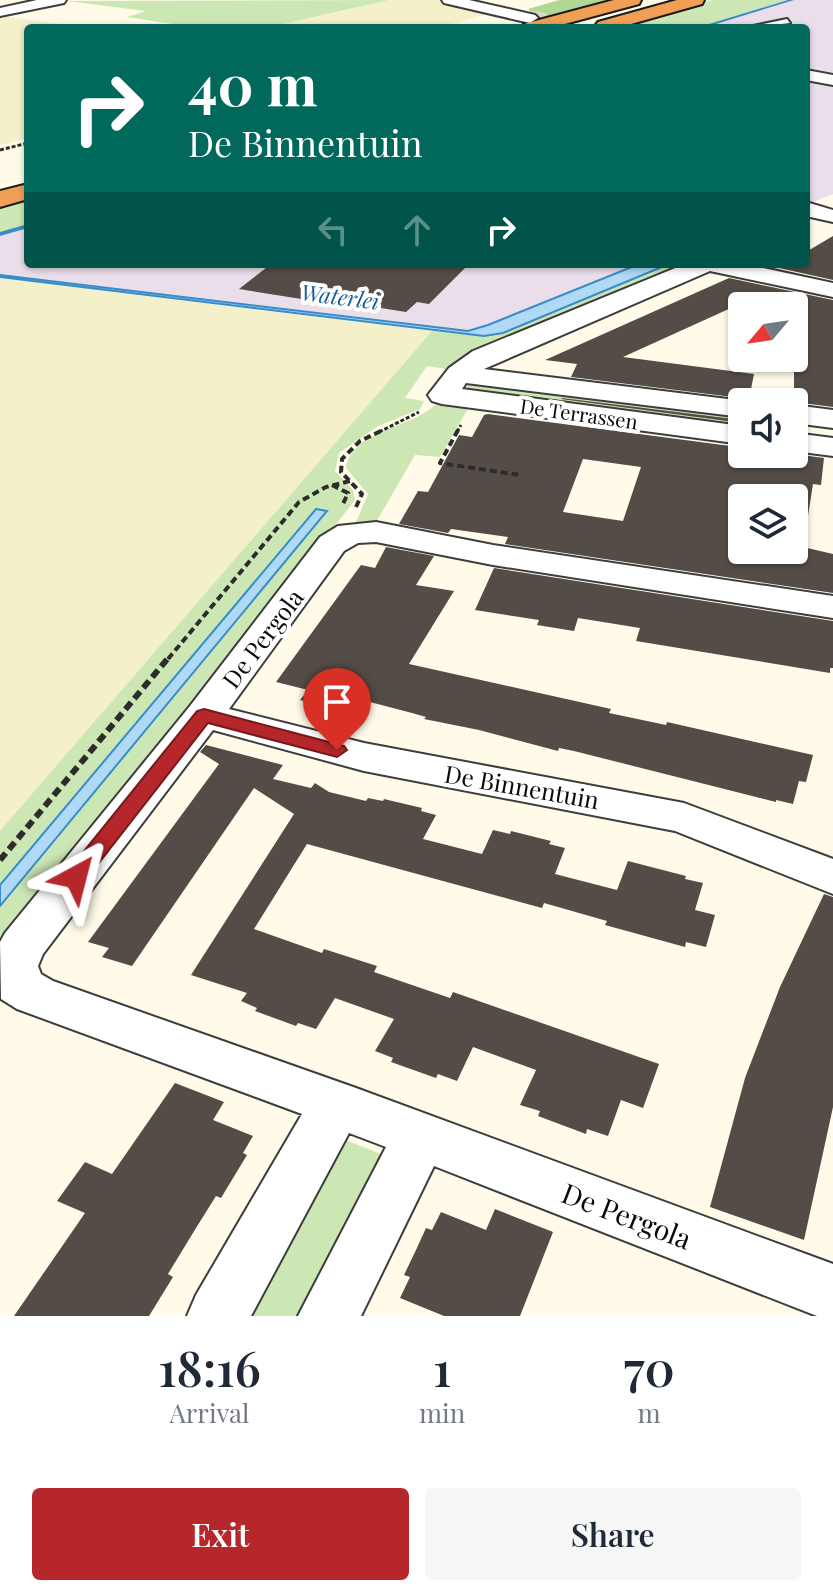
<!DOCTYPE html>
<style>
:root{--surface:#fff;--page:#f6f6f7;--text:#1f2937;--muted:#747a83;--accent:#b6272b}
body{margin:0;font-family:"Playfair Display",serif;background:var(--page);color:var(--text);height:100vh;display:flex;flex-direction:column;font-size:30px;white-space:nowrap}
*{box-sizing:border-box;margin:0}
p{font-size:26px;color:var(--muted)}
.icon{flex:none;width:44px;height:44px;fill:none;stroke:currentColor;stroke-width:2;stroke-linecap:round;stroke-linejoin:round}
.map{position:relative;height:1316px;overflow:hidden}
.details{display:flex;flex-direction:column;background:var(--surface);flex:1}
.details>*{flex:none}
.banner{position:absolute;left:24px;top:24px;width:786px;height:244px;border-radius:8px;box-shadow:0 2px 6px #0004;background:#00695c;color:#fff;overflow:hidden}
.needle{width:52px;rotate:241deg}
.controls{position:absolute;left:728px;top:292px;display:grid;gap:16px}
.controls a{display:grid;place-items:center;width:80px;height:80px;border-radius:8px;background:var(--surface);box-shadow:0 2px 6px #0004;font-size:40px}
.pin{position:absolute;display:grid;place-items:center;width:68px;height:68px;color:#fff;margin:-82px -34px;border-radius:50% 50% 50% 0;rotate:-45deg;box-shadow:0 0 8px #0007}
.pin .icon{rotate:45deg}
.me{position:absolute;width:88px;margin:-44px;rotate:38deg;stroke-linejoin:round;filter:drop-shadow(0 0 6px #0008)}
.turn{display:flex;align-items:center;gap:28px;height:168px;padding:0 32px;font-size:36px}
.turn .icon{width:104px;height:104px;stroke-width:2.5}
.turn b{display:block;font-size:56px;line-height:68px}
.lanes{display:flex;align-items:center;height:76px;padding:0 32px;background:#0003;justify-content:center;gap:40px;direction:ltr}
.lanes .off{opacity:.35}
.eta{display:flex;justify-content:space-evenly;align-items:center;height:136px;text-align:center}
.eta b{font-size:48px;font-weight:600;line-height:56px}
.primary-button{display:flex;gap:16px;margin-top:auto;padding:16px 32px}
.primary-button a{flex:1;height:92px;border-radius:8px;background:var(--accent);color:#fff;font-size:32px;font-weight:600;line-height:92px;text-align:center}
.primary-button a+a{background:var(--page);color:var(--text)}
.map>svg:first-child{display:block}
</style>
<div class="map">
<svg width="833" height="1316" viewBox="0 0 833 1316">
<rect width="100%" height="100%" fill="#fffbe8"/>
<!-- industrial -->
<path fill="#e9deea" d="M774,0H833V194L806,205V28H682Z
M28,228V264H658L482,334L0,276V236Z"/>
<!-- farmland -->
<path fill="#f3f0ca" d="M389,0H437L495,12L437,28H265Z
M0,16L92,28H28V138L0,145Z
M0,277L432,331L0,832Z"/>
<!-- green -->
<path fill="#cde7b4" d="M389,0L265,28H159L173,24L127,17L146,11L67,1Z
M713,0H791L697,28H618Z
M28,198V226L0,234V206Z
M669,264H699L446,369L427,366L405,398L424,401L420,409L378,426L339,453L335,471L353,490L355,500L0,954V831L432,331L484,336L503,333Z
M472,382L742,411V431L468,392L466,388Z
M437,403L469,407L440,457L415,455L375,524L356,522L368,494L346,468C354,428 412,429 437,403Z
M335,1136L386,1156L304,1316H238Z"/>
<!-- forest -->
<path fill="#b1d794" d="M559,0H611L544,18L528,15L532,13L528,9Z"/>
<!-- water -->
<path fill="#afd9f4" stroke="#378cc9" stroke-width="2" d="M639,264H669L503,333L484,336L0,277V275L468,331L488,325Z
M316,509L327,511L0,906V885Z"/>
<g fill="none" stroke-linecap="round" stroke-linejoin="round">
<!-- stream -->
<path fill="#378cc9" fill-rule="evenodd" d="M788,0H794L703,28H696Z
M28,224V228L0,236V232Z"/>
</g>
<!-- building -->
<path fill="#534c47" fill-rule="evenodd" d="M833,236V280L779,268L787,264H806V252Z
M271,264H469L429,304L417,302L406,312L356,304L352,307L239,289Z
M729,278L833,300V407L794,402V306L753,298L623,357L754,374L749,399L571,377L577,364L545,360Z
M562,398L742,420V423L561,399Z
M488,414L738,447L737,454H794L824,458L821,485L813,484L803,547L833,554V593L505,544L508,537L451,529L448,533L399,524L418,491L428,492L459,435L472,437L484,415ZM583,459L641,467L623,521L563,512ZM742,498H794V550H742Z
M386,547L434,556L416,585L454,591L409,664L611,709L609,713L666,725L667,722L813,755L806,782L799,781L793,804L776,800V802L574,751L559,748L558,751L479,730L424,719L426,717L412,713L343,695L334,709L300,700L308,690L276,682L361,565L375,568Z
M494,568L833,621V668H830V673L636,641L640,628L578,618L574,631L537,625L539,620L475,610Z
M206,745L283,765L273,779L311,788L315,783L329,792L366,801L368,798L383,801L384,799L422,808L421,811L436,815L423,839L482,854L493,830L510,834L511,831L551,841L549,844L565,848L555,874L617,890L628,861L686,876L685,879L703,883L695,910L715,915L706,947L686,942L685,947L605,925L607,921L544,903L542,908L307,844L254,929L322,953L324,949L377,966L374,972L450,998L453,992L659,1064L643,1108L621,1100L608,1136L587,1129L586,1134L538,1116L540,1111L520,1105L536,1070L473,1047L457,1081L438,1074L436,1078L391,1062L393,1058L375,1051L394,1019L335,998L316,1029L298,1023L296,1026L255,1011L257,1008L241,1001L247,993L191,975L294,814L254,788L132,966L102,957L109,948L88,942L219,764L200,752Z
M824,894L833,897V1107L804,1240L710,1207L745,1078L780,987Z
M175,1083L224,1102L213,1120L253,1136L243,1153L247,1155L221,1198L216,1196L196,1228L168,1274L173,1277L149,1316H14L85,1213L57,1201L85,1162L112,1174Z
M495,1209L553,1232L520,1316H444L400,1298L410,1277L404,1275L416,1250L426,1228L432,1230L441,1212L486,1230Z"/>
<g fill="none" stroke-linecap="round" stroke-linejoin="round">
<!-- street-tunnel -->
<path stroke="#dad7c7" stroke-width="16" stroke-dasharray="16 8" stroke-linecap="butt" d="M530,18L578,28"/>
<!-- lane casing -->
<g stroke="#3d3d3d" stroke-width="4">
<path id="lane" d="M787,19L790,23L749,28L753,26Z"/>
</g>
<!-- street casing -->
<g stroke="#3d3d3d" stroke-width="4">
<path id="street" d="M37,0H66L64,3L0,16V8Z
M442,0H469L535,15L538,18L530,23L444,3Z
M806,70L833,75V85L806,80Z
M806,202L833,210V222L806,216Z
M685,264H745L833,283V297L710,271L484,369L752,402H742V417L466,383L462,389L742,426V444L442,404L432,401L428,395L449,368L473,351Z
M794,405L833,410V428L794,423Z
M794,433L833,438V456L794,451Z
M376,522L493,545L833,596V618L493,565L376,542L358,543L344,551L229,709L364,743L684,803L833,859V894L675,831L364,771L213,730L43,954L38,966L41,974L53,981L356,1088L833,1264V1316H817L434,1166L361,1316H298L386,1147L349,1133L251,1316H187L196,1295L302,1114L17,1009L1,999L0,942L5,933L190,706L320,537L338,526Z"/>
</g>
<!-- highway casing -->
<g stroke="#1b1b1b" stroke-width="4">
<path id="highway" d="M614,0H641L639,4L550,28H521L524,24Z
M677,0H704L702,4L617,28L595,26L598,22Z
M28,184V199L0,207V191Z"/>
</g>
<!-- path-far2 -->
<path stroke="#2c2c2c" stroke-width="3" stroke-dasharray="4 2" stroke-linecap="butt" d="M0,150L28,143
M379,432L419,412
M457,432L461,425"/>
<!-- path-far1 -->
<path stroke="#2c2c2c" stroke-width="4" stroke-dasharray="7 4" stroke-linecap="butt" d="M458,430L440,463L520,475
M332,485L348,493L342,506
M356,507L362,494L341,472L342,459L360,441L383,430
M168,659L299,502L326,487L350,481"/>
<!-- path -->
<path stroke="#2c2c2c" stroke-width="6" stroke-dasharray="9 5" stroke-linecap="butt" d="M0,860L169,657"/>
<!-- lane -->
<use href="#lane" fill="#fff" fill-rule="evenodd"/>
<!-- street -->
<use href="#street" fill="#fff" fill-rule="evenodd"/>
<!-- highway -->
<use href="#highway" fill="#f19f54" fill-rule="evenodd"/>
</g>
<!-- route -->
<path fill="#b6272b" stroke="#76191c" stroke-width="2" d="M204,709L344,746L347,750L337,757L208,723L84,882H68L65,877L68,871L197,711Z"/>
<g text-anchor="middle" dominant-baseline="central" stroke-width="8" stroke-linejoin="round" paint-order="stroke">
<!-- far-street labels -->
<g font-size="20" fill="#0a0a0a" stroke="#fff">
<text transform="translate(579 413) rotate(8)">De Terrassen</text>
</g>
<!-- far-water labels -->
<g font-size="22" font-style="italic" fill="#185e98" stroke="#fff">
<text transform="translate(340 296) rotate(7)">Waterlei</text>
</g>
<!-- street labels -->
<g font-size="24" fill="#0a0a0a" stroke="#fff">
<text transform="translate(262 638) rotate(-53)">De Pergola</text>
<text transform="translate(522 786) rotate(10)">De Binnentuin</text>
</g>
<!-- near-street labels -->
<g font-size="28" fill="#0a0a0a" stroke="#fff">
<text transform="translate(627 1215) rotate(21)">De Pergola</text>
</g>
</g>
</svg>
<div class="controls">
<a><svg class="needle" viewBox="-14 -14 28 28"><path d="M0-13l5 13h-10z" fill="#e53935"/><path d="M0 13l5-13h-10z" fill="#747a83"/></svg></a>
<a><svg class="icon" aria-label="sound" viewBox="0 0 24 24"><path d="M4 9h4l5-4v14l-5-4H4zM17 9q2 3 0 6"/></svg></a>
<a><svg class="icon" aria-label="layers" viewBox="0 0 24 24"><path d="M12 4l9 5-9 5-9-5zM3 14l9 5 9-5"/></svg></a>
</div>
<div class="pin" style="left:337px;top:750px;background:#d93025"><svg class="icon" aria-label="arrive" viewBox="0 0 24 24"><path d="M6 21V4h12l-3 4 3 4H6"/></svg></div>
<svg class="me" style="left:76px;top:877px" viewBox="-20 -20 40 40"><path d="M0-17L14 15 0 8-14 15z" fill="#b6272b" stroke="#fff" stroke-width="4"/></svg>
<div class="banner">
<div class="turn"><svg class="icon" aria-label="right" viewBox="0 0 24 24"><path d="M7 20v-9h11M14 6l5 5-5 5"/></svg><div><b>40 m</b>De Binnentuin</div></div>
<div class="lanes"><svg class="icon off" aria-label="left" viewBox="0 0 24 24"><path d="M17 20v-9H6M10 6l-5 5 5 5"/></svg><svg class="icon off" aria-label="ahead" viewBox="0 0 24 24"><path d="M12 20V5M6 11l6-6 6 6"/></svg><svg class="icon" aria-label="right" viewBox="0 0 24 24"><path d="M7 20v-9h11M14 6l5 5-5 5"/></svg></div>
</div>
</div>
<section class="details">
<div class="eta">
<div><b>18:16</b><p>Arrival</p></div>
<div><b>1</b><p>min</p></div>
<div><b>70</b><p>m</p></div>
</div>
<div class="primary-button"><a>Exit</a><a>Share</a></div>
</section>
